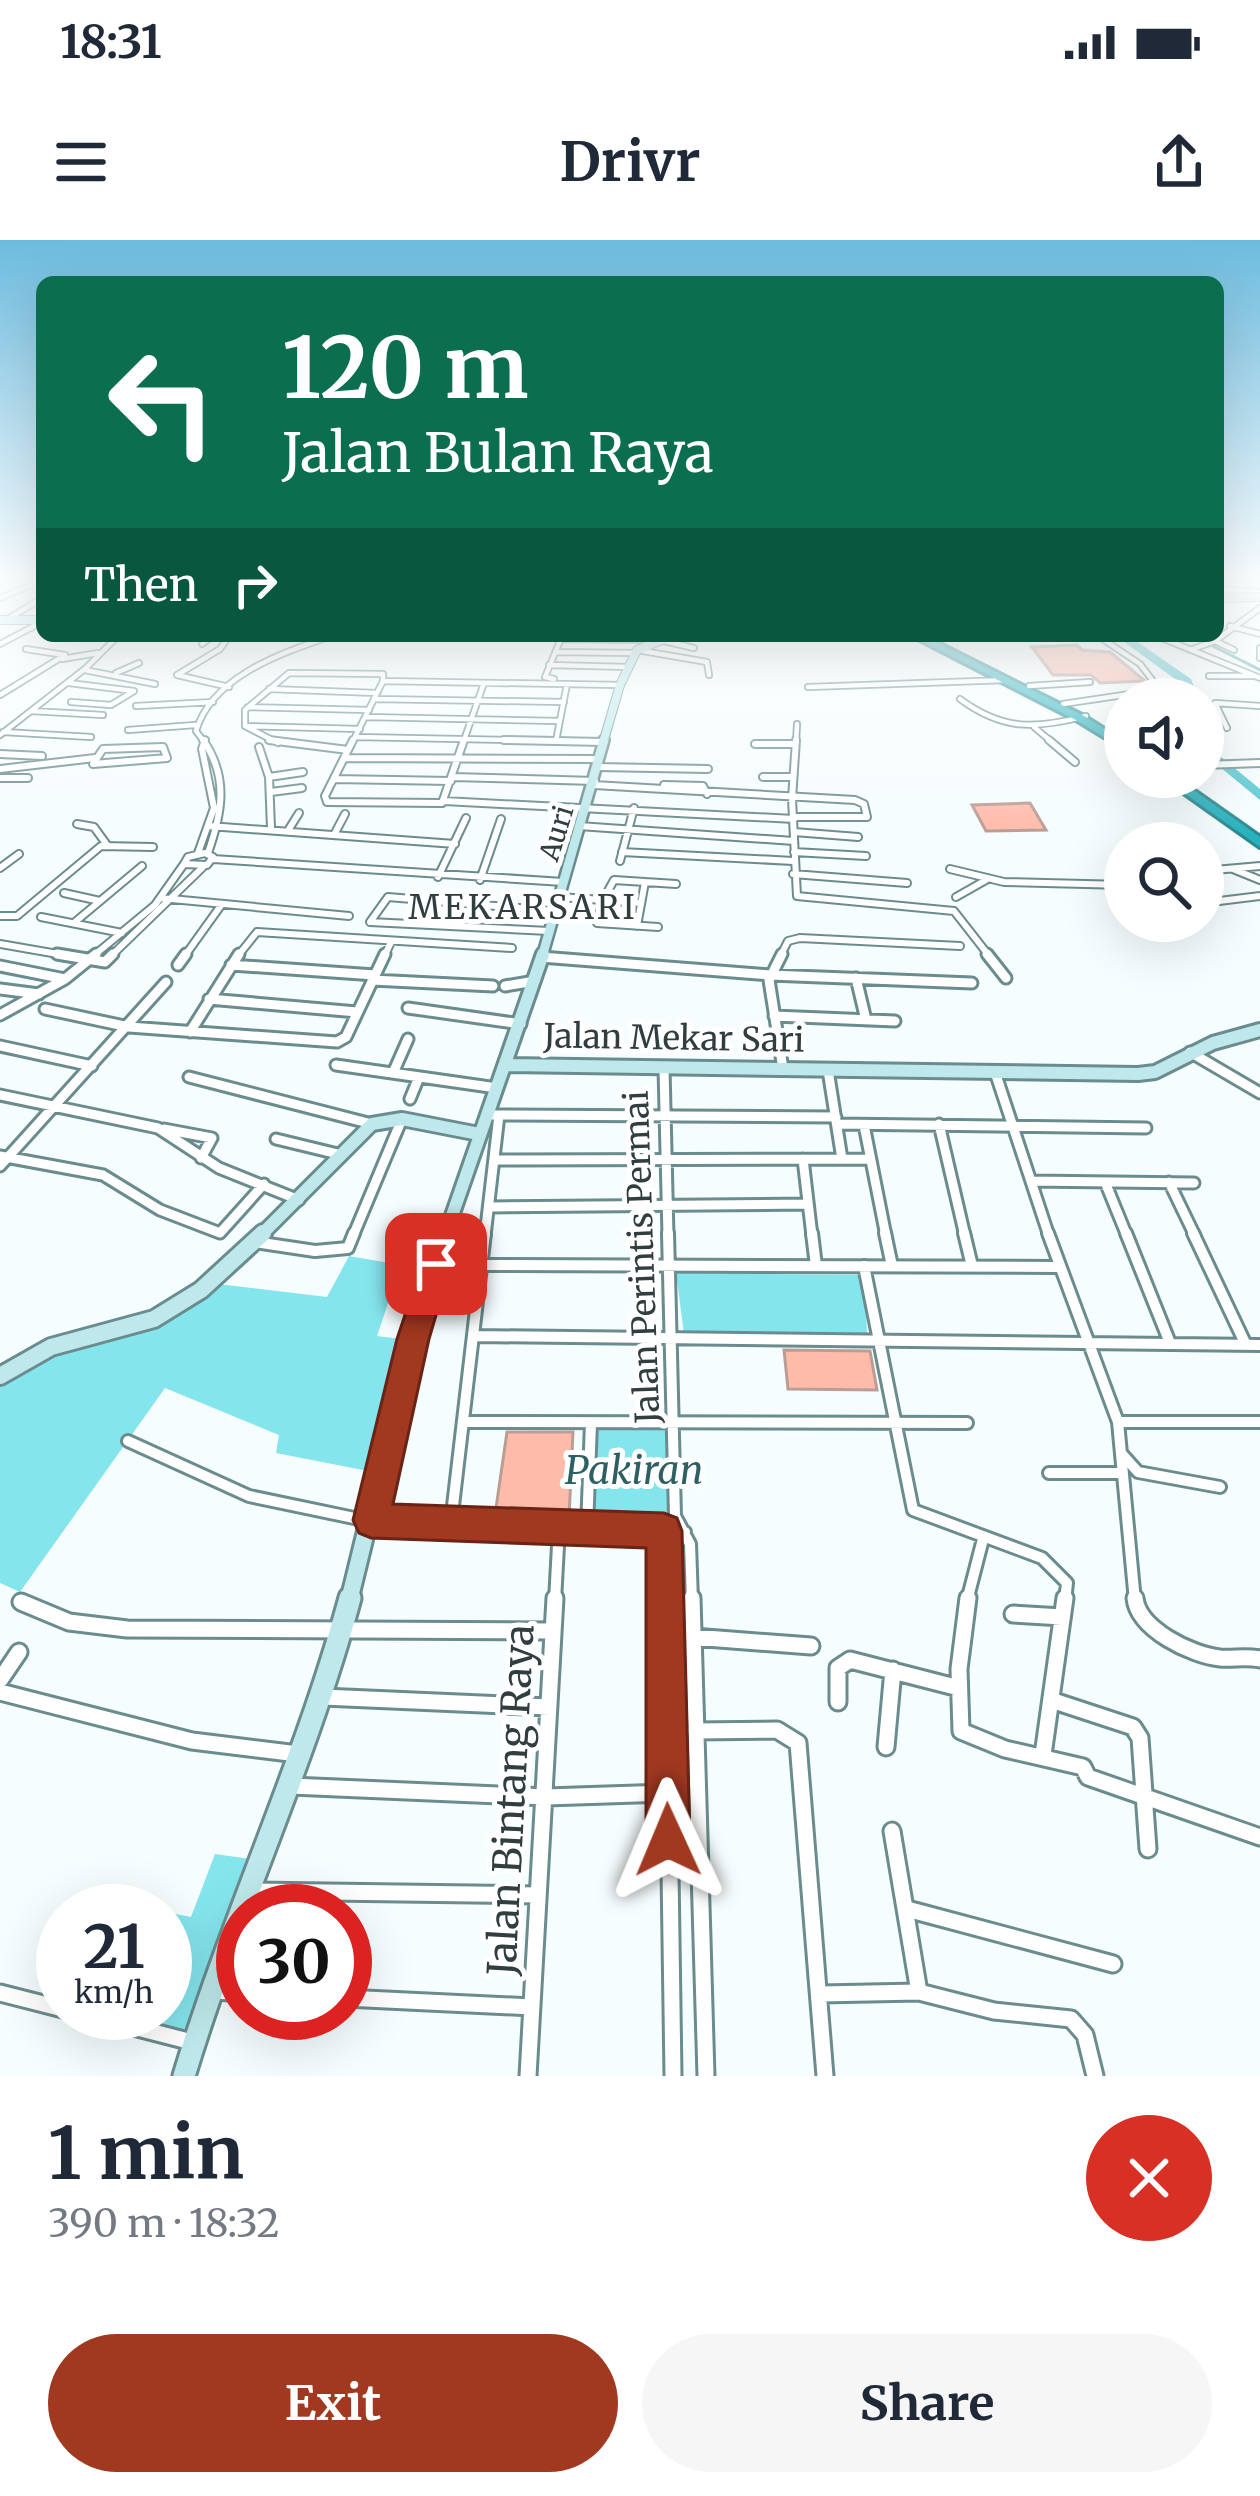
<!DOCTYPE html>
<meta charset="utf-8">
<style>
:root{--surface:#fff;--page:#f6f6f7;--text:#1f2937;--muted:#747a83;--accent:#a13820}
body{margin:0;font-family:Merriweather,serif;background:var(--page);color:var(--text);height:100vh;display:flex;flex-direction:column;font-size:45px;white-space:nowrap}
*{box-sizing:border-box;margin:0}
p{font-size:39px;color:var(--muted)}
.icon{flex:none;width:66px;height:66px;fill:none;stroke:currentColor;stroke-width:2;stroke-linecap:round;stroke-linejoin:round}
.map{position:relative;height:1836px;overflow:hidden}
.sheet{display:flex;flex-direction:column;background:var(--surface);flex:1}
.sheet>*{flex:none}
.hud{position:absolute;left:36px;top:36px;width:1188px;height:366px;border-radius:18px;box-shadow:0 12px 48px #0002;background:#0b6e4f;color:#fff;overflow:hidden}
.fabs{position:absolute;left:1104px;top:438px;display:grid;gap:24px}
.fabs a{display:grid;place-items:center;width:120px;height:120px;border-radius:50%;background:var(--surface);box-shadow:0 12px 48px #0002;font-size:60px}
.speed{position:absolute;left:36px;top:1644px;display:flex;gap:24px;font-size:60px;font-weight:700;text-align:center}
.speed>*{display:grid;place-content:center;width:156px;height:156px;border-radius:50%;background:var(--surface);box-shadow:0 12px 48px #0002;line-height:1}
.speed small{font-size:30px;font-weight:400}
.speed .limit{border:18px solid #d22;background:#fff;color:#111}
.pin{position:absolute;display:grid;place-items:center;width:102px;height:102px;color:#fff;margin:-51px;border-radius:24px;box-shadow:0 6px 18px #0006}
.me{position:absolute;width:132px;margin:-66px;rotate:359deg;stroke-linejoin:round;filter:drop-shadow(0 0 9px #0008)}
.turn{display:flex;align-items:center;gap:42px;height:252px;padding:0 48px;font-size:54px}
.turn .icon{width:156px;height:156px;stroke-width:2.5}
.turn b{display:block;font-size:84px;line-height:102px}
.then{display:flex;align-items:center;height:114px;padding:0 48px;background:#0003;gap:24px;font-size:45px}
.round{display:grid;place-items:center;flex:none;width:126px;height:126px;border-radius:63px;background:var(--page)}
.headline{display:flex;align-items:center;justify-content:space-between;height:204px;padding:0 48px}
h1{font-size:72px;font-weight:700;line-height:90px}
.action{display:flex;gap:24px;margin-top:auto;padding:24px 48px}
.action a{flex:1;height:138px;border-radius:72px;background:var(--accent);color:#fff;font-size:48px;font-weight:700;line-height:138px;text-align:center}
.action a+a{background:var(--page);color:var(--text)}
.status{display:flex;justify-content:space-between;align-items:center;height:84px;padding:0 60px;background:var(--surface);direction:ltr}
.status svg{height:33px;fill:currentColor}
header{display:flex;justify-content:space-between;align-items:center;height:156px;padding:0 48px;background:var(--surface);font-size:54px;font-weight:700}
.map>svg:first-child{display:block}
</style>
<div class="status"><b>18:31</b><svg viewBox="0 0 49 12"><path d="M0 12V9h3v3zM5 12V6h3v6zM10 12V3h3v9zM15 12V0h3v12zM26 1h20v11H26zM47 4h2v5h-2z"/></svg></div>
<header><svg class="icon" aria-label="menu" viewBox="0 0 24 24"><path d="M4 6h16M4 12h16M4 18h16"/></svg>Drivr<svg class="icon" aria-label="share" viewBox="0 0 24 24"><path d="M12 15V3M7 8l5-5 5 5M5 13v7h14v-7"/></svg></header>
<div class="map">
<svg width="1260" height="1836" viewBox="0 0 1260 1836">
<rect width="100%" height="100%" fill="#f6fdfe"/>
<!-- green -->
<path fill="#85e5ed" d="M349,1016L401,1025L377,1096L409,1100L368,1231L276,1213L279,1195L165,1148L20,1352L0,1343V1142C19,1132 37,1118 57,1110C121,1083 161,1099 218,1044L327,1057Z
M676,1033L865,1035L867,1095L684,1094Z
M674,1184V1275L593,1274L597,1187Z
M215,1614L257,1620L188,1793L113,1773H165V1672L191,1677Z"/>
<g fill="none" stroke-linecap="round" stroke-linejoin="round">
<!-- stream -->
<path stroke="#489da4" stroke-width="3" d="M1193,396L1260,430"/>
<!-- river -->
<path fill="#52c6d0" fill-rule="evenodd" d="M1116,396H1129L1191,439L1199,459H1187L1182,444Z
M1203,502L1260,549V560L1203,513Z"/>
</g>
<!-- building -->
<path fill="#fba" stroke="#ba9d95" stroke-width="3" d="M1077,405L1082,410L1110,412L1145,441L1100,443L1091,435H1053L1032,407Z
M1030,563L1046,590L986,591L972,565Z
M784,1110L870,1111L877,1150L788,1149Z
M507,1192H573L569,1278L495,1275Z"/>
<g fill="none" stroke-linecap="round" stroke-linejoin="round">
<!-- street-far4 casing -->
<g stroke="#6b8c8e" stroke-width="8">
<path id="street-far4" d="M1218,342L1260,346
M0,358L42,340
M8,379L42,358
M1230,386L1260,394
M187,396L209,399L202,404
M229,396L220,409L177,435L229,447
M1098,396L1140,424L1156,445
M1157,396L1260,438
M561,399L660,400L694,408
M1215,401L1234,410
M0,404L42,382
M1260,408V418
M637,410L707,422L709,435
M1190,410L1215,401L1260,368
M556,412L635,413
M62,419L98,413
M549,425L628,427
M85,430L155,444
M116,433L139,423
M1209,436H1252
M554,439L545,437L562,396
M69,443L134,451L111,465L71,462
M1029,446L1090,442
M808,447L1007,440
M269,449L377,453
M0,455L65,415L26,409
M374,459L564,462
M960,459C1003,491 1036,489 1086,476
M1063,464L1150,451
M136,466L213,462
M248,467L369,470
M31,471L103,475
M366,477L560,481
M245,486V470L289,433L383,434V441
M245,486L360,489
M245,486L278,503
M1034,487L1053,503
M1227,488L1215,463L1260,466
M128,490L195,485
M3,492L91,497
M0,495L86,428L118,396
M356,497L604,502
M1203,498L1214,494
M556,501L567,444
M205,503L196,491C212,436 282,413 331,396
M352,503L383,441L620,445
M463,503L484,443
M796,503L797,484"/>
</g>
<!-- street-far3 casing -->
<g stroke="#6b8c8e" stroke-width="10">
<path id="street-far3" d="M203,500C229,537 222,573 208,613
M269,500L348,510
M353,500L325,556L327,562L442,563L464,500
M504,500L604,502
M796,500L792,559L797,656L954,671L990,717
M1049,500L1075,522
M755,504H794
M163,507L167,518L93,524L103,509Z
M259,507L269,537L271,588
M0,514L42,516
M345,518L600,519
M1203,525L1260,523
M598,527L708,529
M0,529L95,518
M269,537L303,532
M452,537L595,541
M763,537H793
M0,538H28
M334,539L451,541
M594,545L855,560L864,564L867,577H794
M664,545L703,546L707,554
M271,552L302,548
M444,561L794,579
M77,584L94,587L107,605
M209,586L455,604
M579,586L794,601
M289,589L299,573
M794,592L858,597
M335,593L345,574
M622,612L793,621
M794,612L866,616
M198,613L214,568L202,509L205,500
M205,613L213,617L207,625L184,624L188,617Z
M213,619L563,642
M620,621L634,568
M0,628L19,614
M950,629L1004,642L1125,645
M1233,629L1260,640
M1203,631L1260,626
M793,634L907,643
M438,637L466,578
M480,640L501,579
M64,653L100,661
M559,657L603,660L614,640L676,644
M956,657L986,640
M161,658L349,676
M641,663L603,660L597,683L658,687
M1203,663L1260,656
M0,676H17L101,606L153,607
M41,677L122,693
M75,682L142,626
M637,686L645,642
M549,691L370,682L388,657L555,671
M0,704L75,717
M92,717L155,665L184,624
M110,717L203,627
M184,717L222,664
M237,717L257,692L512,708
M384,717L391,702
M780,717L788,701L800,698L960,706"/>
</g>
<!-- street-far2 casing -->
<g stroke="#6b8c8e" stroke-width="15">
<path id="street-far2" d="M57,714L105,722L113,714
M782,714L769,740L783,829
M987,714L1006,738
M541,717L770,735L972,743
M178,725L186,714
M231,725L375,735
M0,726L65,739L0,775
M856,738L866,780
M65,739L96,714
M372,740L493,746
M505,746L535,741
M0,749L39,754
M209,759L357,772
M408,768L521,784
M45,769L129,787L337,802L346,797L385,714
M774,776L895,781
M190,792L239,714
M0,806L92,826
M1190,812L1260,853
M336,825L497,848
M664,828L668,996
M828,830L842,919
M995,832L1049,996
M393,833L408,799
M189,837L372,884
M0,855L158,888L219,928L299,960
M410,859L419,837
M493,875L836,877
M837,884L1146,888
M939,884L965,996
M864,885L886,996
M164,889L212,898L201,918
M276,899L342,915
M0,916L103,935L160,970L220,993L264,944
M803,919L812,996
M495,920L870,919
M0,926L166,742
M1031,941L1194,943
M1105,942L1127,996
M1169,942L1195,996
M490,967L808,964
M353,996L402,879
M485,996L499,875"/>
</g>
<!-- street-far1 casing -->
<g stroke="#6b8c8e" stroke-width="16">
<path id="street-far1" d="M668,993L675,1276
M812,993L816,1026
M885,993L892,1026
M964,993L972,1026
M1048,993L1118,1182L1135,1361
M1126,993L1170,1103
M1193,993L1246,1105
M255,1002L315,1011L348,1008L354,993
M483,1025L1059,1027
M864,1026L913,1270L1042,1318L1067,1343L1065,1361
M476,1096L1260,1105
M465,1182L967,1183
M1118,1182H1260
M128,1201L249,1256L359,1279L685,1292
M1121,1213L1138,1232L1220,1247
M1049,1233H1122
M675,1276L690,1304L692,1361
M451,1283L485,993
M587,1288L591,1183
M665,1290L666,1361
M555,1361L559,1287
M967,1361L983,1299"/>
</g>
<!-- street casing -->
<g stroke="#6b8c8e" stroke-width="21">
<path id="street" d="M666,1358L673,1836
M692,1358L706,1836
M968,1358L959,1429L961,1491L1005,1509L1083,1527L1088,1537L1260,1597
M1135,1358C1138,1389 1191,1415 1220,1418C1234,1419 1246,1416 1260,1419
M21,1362L69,1382L127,1389L553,1391
M1013,1374L1062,1377
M693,1397L811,1406
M0,1440L19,1412
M0,1452L192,1501L298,1514
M323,1457L549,1467
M1051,1460L1133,1487L1140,1498L1148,1609
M838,1462V1428L850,1420L959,1448
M695,1491L777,1490L798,1503L825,1836
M886,1507L893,1430
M1043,1515L1065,1358
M291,1546L546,1557L667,1553
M892,1591L919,1752
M250,1651L538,1655
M907,1669L1113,1724
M215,1751L243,1753
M0,1753L63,1769
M820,1754L919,1752L994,1771L1071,1779L1085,1795L1095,1836
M345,1758L532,1767
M79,1773L192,1802
M528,1836L555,1358"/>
</g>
<!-- secondary-far4 casing -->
<g stroke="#6b8c8e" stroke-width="10">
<path id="secondary-far4" d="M1218,358L1260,357
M0,380H42
M603,503L620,445L637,410L672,396"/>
</g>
<!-- secondary-far3 casing -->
<g stroke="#6b8c8e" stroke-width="14">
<path id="secondary-far3" d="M542,717L604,500"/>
</g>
<!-- secondary-far2 casing -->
<g stroke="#6b8c8e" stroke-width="18">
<path id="secondary-far2" d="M505,825L1138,834L1155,832L1213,803L1260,790
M260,996L372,884L402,879L479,894
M445,996L543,714"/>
</g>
<!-- secondary-far1 casing -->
<g stroke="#6b8c8e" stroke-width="22">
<path id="secondary-far1" d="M0,1136L51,1107L154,1079L201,1050L263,993
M349,1361L413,1099L446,993"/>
</g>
<!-- secondary casing -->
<g stroke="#6b8c8e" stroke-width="27">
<path id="secondary" d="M184,1836C233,1674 306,1521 350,1358"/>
</g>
<!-- highway casing -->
<g stroke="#2b8991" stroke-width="6">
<path id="highway" d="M912,396H924L1084,476L1125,502V510L1076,480Z
M1161,537H1175L1260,597V607Z"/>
</g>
<!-- street-far4 -->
<use href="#street-far4" stroke="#fff" stroke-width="4.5"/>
<!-- street-far3 -->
<use href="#street-far3" stroke="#fff" stroke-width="6"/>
<!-- street-far2 -->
<use href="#street-far2" stroke="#fff" stroke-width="9"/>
<!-- street-far1 -->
<use href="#street-far1" stroke="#fff" stroke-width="10"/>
<!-- street -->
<use href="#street" stroke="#fff" stroke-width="15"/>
<!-- secondary-far4 -->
<use href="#secondary-far4" stroke="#bee8eb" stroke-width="8"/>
<!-- secondary-far3 -->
<use href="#secondary-far3" stroke="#bee8eb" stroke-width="9"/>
<!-- secondary-far2 -->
<use href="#secondary-far2" stroke="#bee8eb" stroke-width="12"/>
<!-- secondary-far1 -->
<use href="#secondary-far1" stroke="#bee8eb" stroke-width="16"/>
<!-- secondary -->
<use href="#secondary" stroke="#bee8eb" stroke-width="21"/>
<!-- highway -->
<use href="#highway" fill="#28b2bd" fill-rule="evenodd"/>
</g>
<!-- sky -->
<linearGradient id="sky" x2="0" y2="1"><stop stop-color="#6cbbde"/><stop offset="0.57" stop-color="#fbfeff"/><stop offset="1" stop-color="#fbfeff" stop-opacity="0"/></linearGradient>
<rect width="1260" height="595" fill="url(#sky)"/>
<!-- route -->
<path fill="#a13820" stroke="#692415" stroke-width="3" d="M436,1012L447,1015L451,1024L429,1099L393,1264L664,1273L677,1278L682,1291L690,1600L684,1616L668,1623L653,1616L646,1600V1308L371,1298L359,1293L353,1280L397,1099L422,1024L426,1015Z"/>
<g text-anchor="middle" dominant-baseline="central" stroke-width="10" stroke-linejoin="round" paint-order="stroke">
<!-- far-street labels -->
<g font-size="27" fill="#303e3f" stroke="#fff">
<text transform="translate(556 593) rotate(-73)">Auri</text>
</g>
<!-- far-quarter labels -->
<g font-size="33" letter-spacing="3" fill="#303e3f" stroke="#fff">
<text x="523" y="667">MEKARSARI</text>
</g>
<!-- street labels -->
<g font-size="33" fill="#303e3f" stroke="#fff">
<text transform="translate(674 798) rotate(1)">Jalan Mekar Sari</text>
<text transform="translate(642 1017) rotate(-92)">Jalan Perintis Permai</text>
</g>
<!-- near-park labels -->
<g font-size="39" font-style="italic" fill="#2d5f63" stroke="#fff">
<text x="634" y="1230">Pakiran</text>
</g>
<!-- near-street labels -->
<g font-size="39" fill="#303e3f" stroke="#fff">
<text transform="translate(511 1560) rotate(-87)">Jalan Bintang Raya</text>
</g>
</g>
</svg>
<div class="fabs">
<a><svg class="icon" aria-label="sound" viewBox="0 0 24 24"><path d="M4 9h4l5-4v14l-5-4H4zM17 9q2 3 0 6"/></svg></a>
<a><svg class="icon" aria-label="search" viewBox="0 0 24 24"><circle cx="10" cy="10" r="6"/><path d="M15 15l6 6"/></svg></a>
</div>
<div class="speed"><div>21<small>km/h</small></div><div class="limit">30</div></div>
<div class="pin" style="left:436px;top:1024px;background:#d93025"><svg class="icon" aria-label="arrive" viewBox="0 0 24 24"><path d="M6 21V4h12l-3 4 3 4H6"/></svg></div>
<svg class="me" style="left:668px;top:1600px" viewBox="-20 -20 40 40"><path d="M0-17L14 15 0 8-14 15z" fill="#a13820" stroke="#fff" stroke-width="4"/></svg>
<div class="hud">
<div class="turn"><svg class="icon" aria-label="left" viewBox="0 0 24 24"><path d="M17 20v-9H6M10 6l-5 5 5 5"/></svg><div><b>120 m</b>Jalan Bulan Raya</div></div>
<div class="then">Then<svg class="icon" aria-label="right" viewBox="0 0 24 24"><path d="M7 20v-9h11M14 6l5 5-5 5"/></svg></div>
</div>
</div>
<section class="sheet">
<div class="headline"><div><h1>1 min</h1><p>390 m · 18:32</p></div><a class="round" style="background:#d93025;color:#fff"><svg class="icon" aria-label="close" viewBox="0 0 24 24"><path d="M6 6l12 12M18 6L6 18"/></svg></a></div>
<div class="action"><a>Exit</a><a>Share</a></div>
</section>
